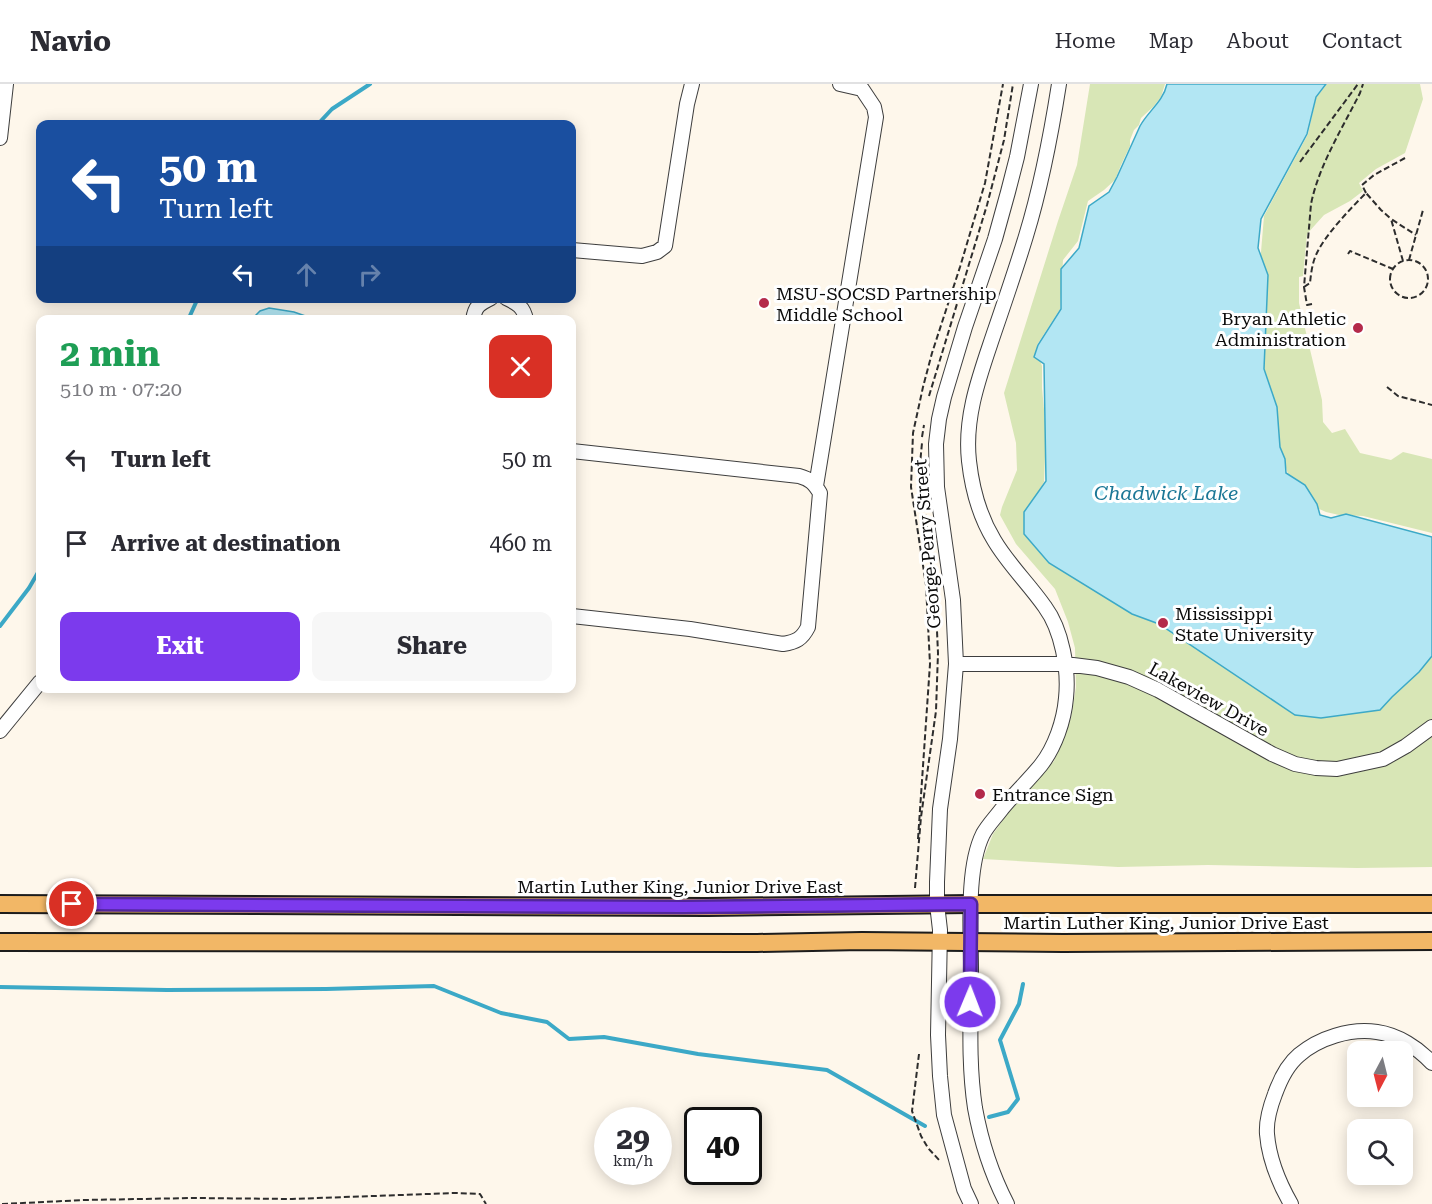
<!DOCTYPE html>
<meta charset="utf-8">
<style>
:root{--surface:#fff;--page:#f7f7f7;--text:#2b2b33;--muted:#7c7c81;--line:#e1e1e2;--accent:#7c3aed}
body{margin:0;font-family:"Roboto Serif",serif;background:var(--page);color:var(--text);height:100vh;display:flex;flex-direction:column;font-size:22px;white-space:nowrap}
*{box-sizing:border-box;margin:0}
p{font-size:20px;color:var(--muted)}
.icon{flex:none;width:33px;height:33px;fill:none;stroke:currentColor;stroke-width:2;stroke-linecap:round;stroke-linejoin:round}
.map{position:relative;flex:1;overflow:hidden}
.side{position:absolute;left:36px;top:231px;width:540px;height:378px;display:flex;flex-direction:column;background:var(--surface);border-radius:12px;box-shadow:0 3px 15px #0003}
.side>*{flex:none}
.banner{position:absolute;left:36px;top:36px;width:540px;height:183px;border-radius:12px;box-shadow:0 3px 15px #0003;background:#1a4fa0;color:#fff;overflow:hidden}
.needle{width:39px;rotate:187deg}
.tools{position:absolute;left:1347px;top:957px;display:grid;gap:12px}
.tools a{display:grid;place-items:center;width:66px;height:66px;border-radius:12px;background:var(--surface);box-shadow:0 3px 15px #0003;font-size:30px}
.speed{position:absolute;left:594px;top:1023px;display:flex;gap:12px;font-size:30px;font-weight:700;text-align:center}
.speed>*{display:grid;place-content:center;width:78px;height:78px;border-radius:50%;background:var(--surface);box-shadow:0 3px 15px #0003;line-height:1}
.speed small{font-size:15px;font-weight:400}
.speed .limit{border:3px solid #111;border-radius:9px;background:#fff;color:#111}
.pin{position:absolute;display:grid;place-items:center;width:51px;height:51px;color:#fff;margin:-26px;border:3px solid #fff;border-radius:50%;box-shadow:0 2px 6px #0007}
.me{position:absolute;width:66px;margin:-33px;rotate:1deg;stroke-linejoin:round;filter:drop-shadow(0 0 4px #0008)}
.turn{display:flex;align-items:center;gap:21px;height:126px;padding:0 24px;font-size:27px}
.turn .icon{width:78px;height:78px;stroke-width:2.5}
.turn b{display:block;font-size:42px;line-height:51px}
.lanes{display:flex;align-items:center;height:57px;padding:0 24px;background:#0003;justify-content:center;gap:30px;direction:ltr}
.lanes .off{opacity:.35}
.round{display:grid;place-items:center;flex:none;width:63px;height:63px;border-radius:12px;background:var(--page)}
.overview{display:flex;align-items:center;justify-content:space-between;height:102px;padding:0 24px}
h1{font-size:36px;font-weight:700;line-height:45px;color:#1e9e55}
.action{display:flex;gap:12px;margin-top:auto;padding:12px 24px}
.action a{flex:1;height:69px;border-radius:12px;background:var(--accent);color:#fff;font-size:24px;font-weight:700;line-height:69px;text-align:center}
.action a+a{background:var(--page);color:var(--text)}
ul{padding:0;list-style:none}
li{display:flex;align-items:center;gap:18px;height:84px;padding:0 24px}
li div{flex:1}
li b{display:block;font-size:22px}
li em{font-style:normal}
header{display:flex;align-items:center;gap:36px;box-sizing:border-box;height:84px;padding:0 30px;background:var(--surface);border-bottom:2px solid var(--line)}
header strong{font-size:28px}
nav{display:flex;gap:33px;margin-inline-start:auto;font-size:21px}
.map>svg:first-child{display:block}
</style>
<header>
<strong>Navio</strong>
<nav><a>Home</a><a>Map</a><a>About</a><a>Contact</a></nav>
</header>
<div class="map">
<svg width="1432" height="1120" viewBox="0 0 1432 1120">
<rect width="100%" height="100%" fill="#fef7eb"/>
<!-- green -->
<path fill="#d8e6b6" d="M1090,0H1165L1161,13L1153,23L1141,34L1139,41L1134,46L1130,56V62L1121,81L1115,96L1104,106L1088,117L1078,157L1063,176L1060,225L1037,261L1038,270L1042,282V304L1046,347L1044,398L1036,412L1432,568V783L1357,784L1208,781L1118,783L983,775L993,750L1008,729L1054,677L1071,634L1076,603L1075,564L1068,538L1055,505L1016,460L1000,431L1002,423L1017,386L1016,359L1004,309L1058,137L1077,81Z
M1327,0H1420L1423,15L1405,69L1376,85L1359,99L1363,107L1350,117L1324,131L1307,150L1303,192L1299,193V219L1322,316L1323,338L1332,349L1345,345L1360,369L1391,376L1403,368L1432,375V449L1363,432L1339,431L1326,428L1308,420L1294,405L1287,387L1269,327L1259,247L1261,168L1264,132L1308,50L1316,14Z"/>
<!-- water -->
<path fill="#b2e6f3" stroke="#3ca9c7" stroke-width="1.5" d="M1167,0H1326L1316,13L1307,50L1261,135L1258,164L1268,191L1264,285L1277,323L1280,363L1285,375L1286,389L1305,401L1317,420L1320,431L1331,434L1346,430L1432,453V572L1419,588L1392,613L1380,626L1321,634L1295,631L1159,540L1132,530L1049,479L1024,450V428L1046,397L1044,280L1034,273L1038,261L1061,225V185L1079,164L1089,122L1109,108L1117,93L1140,42C1149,26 1163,18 1167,0Z
M269,224L294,228L314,235H252L260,227Z"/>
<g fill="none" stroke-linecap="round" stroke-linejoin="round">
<!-- stream -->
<path stroke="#3ca9c7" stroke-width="4" d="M318,40L332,25L370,0
M188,236L198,214
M0,542L29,504L40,485
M0,903L167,906L326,905L434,902L501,929L547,938L569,955L604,953L698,970L827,986L925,1042
M989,1033L1008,1028L1018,1015L1000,956L1019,920L1023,900"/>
<!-- minor casing -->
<g stroke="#3e3e3e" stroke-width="16">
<path id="minor" d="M0,54L6,0
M572,166L642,172L657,168L665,162L687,20L692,0
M506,214C517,219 524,223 526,236
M473,236C475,222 479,220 491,214
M572,367L799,392C810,395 814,399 820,409L808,543C802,555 796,558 783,560L690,545L572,532
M816,402L876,33L874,23L862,5L840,0
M956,580H1065L1097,584L1129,593L1158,606L1272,670L1295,680L1316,684L1337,685L1383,675L1406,662L1432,643
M0,647L40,598
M971,1120L964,1105L944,1031L940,992L938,951L940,846L937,820V798L940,725L950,655L956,580L953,516L937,403L936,360L939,335L944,313L965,243L995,155L1008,108L1017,73L1031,0
M1007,1120C991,1089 981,1057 975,1024C968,978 971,932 971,886C971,847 966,784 983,750C988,741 995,734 1001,726C1014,710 1028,697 1041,681C1055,663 1064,637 1066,614C1069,586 1062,546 1045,523C1029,500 1008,480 994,456C980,433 972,404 969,377C964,332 980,291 994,249C1005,217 1016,185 1026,152C1041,103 1051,51 1059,0
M1291,1120C1279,1099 1269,1075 1267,1050C1266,1037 1270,1023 1275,1010C1280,996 1287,981 1299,971C1319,954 1350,944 1377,948C1398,951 1418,964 1432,979"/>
</g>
<!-- major casing -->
<g stroke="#1c1c1c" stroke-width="20">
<path id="major" d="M0,820L707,823L971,820H1432
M0,858L757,859L862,857L1063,859L1432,857"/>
</g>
<!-- path -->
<path stroke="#2d2d2d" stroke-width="2" stroke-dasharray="6 3" stroke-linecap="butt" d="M1300,78L1358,0
M1366,109L1362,101L1374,91L1405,74
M1348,170L1350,167L1393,185
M1390 195a19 19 0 1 1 38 0a19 19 0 1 1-38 0Z
M1409,176L1423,126
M1403,177L1391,135L1416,151
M1304,203L1310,199C1311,190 1312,180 1316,171C1324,152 1351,124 1366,109L1381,126L1391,135
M1312,220L1307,221L1304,203L1311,120C1319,81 1342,45 1360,9L1363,0
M1387,303L1398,312L1432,321
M929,312L987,121L1004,56L1013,0
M922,353L924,341
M918,755L930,580L926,501L911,403L913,349L923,303L932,269L960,183L985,99L1003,0
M915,804L921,733L936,627L938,569L936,525L920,380L922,359
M919,970L912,1027L921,1052L928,1064L940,1077
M2,1120L85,1116L194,1114L292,1115L455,1109L480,1110L486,1120"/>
<!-- minor -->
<use href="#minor" stroke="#fff" stroke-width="14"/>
<!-- major -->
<use href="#major" stroke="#f2b766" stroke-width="16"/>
</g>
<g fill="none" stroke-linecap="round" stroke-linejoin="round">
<!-- route casing -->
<g stroke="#51269a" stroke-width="15">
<path id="route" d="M72,820L683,823L971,820L970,918"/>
</g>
<!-- route -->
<use href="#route" stroke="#7c3aed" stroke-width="10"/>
</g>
<!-- markers -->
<g fill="#b42a4a" stroke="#fff" stroke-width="2">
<circle cx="764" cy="219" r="6"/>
<circle cx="1358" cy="244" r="6"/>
<circle cx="1163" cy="539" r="6"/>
<circle cx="980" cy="710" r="6"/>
</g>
<g text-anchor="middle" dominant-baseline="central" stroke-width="6" stroke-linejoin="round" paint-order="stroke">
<!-- poi labels -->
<g font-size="18" fill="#0b0b0b" stroke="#fff" text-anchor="start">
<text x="776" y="209">MSU-SOCSD Partnership<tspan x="776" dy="21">Middle School</tspan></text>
<text x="1346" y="234" text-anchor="end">Bryan Athletic<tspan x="1346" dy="21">Administration</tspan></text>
<text x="1175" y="529">Mississippi<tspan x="1175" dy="21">State University</tspan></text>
<text x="992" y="710">Entrance Sign</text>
</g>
<!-- street labels -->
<g font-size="18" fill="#0b0b0b" stroke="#fff">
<text transform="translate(927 460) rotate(-95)">George Perry Street</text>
<text transform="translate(1209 615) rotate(29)">Lakeview Drive</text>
<text x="680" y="802">Martin Luther King, Junior Drive East</text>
<text x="1166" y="838">Martin Luther King, Junior Drive East</text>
</g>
<!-- water labels -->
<g font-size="20" font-style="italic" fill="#1b7796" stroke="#fff">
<text x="1166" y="409">Chadwick Lake</text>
</g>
</g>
</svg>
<div class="tools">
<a><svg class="needle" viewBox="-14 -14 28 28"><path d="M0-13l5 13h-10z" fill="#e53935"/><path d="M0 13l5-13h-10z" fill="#7c7c81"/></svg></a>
<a><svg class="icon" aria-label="search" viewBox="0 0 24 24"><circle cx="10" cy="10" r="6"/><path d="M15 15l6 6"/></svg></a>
</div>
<div class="speed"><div>29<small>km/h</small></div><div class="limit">40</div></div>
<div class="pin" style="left:72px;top:820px;background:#d93025"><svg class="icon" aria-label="arrive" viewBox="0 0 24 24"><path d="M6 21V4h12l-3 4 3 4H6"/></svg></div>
<svg class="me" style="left:970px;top:918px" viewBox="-20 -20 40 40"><circle r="17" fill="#7c3aed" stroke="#fff" stroke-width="3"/><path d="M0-11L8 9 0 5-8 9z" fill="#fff"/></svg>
<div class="banner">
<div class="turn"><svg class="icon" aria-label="left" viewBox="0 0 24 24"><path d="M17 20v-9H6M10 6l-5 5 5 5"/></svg><div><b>50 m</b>Turn left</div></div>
<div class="lanes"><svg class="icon" aria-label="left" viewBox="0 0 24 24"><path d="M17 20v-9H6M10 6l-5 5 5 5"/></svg><svg class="icon off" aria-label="ahead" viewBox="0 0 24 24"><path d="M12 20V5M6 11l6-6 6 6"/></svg><svg class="icon off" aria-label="right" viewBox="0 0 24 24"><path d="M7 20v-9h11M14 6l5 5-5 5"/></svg></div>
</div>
<section class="side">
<div class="overview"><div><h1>2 min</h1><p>510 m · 07:20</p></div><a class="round" style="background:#d93025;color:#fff"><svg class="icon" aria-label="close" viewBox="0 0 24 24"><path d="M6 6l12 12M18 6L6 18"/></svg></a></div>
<ul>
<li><svg class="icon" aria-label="left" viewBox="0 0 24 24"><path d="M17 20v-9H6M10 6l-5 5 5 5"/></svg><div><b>Turn left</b></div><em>50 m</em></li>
<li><svg class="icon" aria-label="arrive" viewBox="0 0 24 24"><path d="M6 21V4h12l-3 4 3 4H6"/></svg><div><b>Arrive at destination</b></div><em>460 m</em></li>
</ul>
<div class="action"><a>Exit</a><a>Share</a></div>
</section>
</div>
